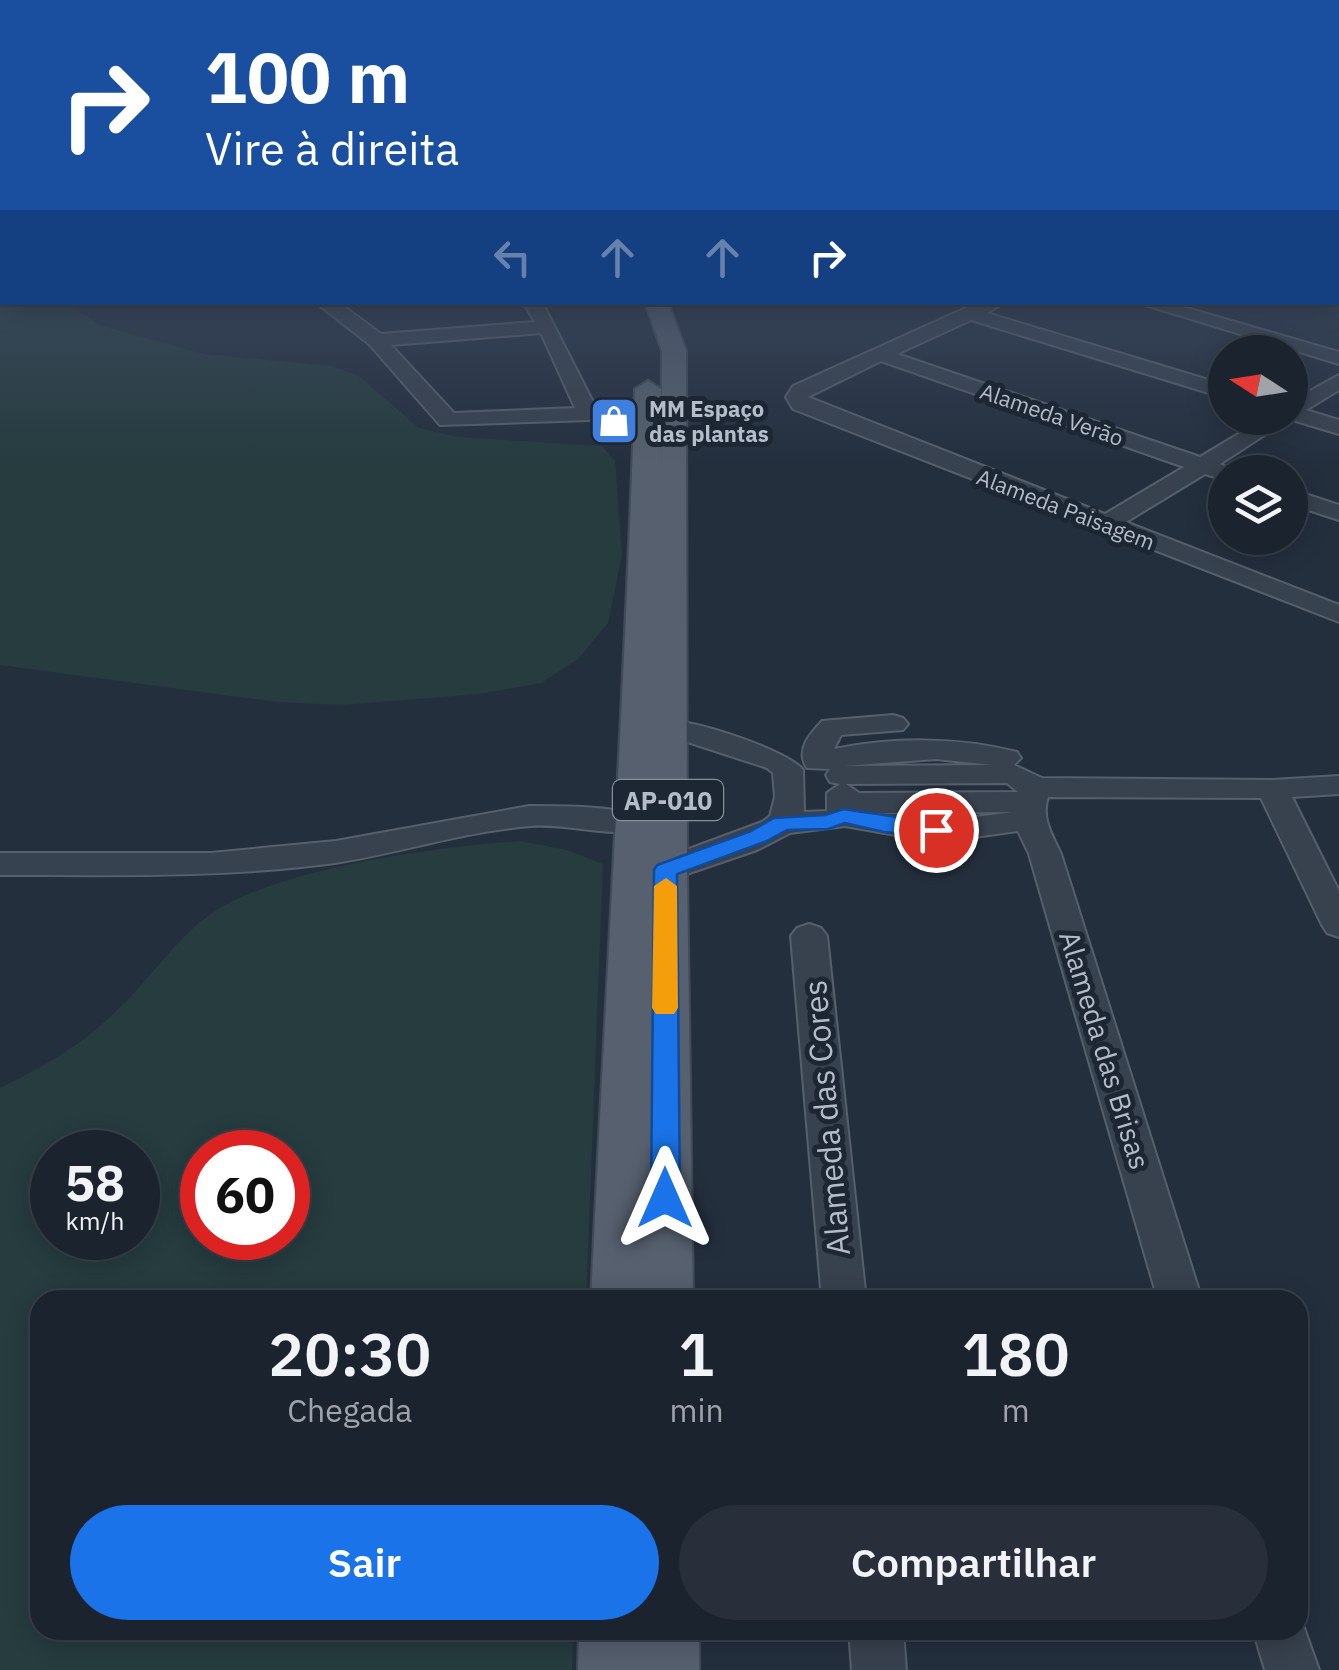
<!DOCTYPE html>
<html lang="pt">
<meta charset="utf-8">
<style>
:root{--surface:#1b232e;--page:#282f3a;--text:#f1f3f6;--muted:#a0a4aa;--line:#39404a;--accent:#1a73e8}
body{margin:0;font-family:"IBM Plex Sans",sans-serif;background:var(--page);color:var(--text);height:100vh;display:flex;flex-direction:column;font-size:38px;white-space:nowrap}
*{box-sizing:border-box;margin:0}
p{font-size:32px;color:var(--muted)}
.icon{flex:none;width:55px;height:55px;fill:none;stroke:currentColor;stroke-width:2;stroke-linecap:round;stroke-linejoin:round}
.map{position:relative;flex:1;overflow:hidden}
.side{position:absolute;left:30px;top:1290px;width:1278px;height:350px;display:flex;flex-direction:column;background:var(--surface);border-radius:30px;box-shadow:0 5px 25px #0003,0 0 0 2px var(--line)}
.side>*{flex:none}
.guide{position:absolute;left:0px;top:0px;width:1340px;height:305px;box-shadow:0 5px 25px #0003,0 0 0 2px var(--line);background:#1a4fa0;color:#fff;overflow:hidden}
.needle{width:65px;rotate:282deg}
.controls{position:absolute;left:1208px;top:335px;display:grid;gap:20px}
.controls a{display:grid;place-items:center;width:100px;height:100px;border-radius:50%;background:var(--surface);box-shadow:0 5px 25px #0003,0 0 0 2px var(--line);font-size:50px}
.speed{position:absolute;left:30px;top:1130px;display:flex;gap:20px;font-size:50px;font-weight:700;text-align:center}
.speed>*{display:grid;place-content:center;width:130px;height:130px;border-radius:50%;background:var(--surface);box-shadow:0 5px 25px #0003,0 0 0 2px var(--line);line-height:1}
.speed small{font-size:25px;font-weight:400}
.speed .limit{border:15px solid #d22;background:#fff;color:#111}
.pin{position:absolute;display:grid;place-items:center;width:85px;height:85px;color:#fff;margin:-42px;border:5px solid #fff;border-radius:50%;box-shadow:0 2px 10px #0007}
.me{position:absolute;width:110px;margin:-55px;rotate:0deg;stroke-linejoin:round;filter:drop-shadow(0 0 8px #0008)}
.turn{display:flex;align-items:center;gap:35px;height:210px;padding:0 40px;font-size:45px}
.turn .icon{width:130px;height:130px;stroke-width:2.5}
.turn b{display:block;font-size:70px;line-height:85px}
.lanes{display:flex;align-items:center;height:95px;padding:0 40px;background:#0003;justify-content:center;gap:50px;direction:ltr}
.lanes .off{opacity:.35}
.eta{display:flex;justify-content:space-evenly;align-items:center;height:170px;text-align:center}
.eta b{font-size:60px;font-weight:600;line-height:70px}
.button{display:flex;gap:20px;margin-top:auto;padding:20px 40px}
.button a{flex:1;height:115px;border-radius:60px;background:var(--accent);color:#fff;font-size:40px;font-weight:600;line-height:115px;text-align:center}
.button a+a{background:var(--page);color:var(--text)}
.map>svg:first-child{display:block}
</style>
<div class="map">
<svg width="1339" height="1670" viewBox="0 0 1339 1670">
<rect width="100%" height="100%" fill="#242f3e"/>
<!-- green -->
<path fill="#263c3f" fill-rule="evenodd" d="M0,284L2,302L65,303L102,326L204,354L332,366L360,377L419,428L458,437L602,446L615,461L622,555L608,623L578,659L541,683L480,694L341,705L277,702L0,665Z
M520,841L567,850L603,864L586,1300H40V1630H573L572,1670H0V1088C38,1070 78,1047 109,1018C143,988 168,948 204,919C266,869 440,846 520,841ZM138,1152V1238H52V1152ZM288,1152V1238H202V1152Z"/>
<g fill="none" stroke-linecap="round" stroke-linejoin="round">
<!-- minor casing -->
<g stroke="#565f6c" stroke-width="4">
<path id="minor" d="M0,229H2V239H0Z
M315,302H338L381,334L535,322L523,302H542L596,408L648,406L659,412L648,418L440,425L369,344ZM541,333L575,408L454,413L391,345Z
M979,302H1005L987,313L1225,385V398L971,320L897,354L1200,457L1265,418H1290V402L1339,375V390L1306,410L1339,420V434L1289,419L1220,464L1236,472H1225V480L1205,474L1126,522L1339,605V622L793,409L786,397L793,386ZM881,361L1184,467L1105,514L808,397Z
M1135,302H1166L1339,352V364Z
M1290,489L1339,505V520L1290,504Z
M893,715L903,718L908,724L903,730L841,735L834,749C893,737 958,737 1017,752L1021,758L1014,765L1042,778L1272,780L1339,776V794L1292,797L1339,891V937L1327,933L1322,925L1261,798L1048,797C1041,819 1052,834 1061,854L1202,1300H1158L1029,854L1018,831L960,839L913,838L845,826L790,833L757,850L666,881L654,878L649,870L654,862L762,822L770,816L775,797L773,773L767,768L660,733L655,727L660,721C683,715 790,751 803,770L804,812L827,811V793L840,784L830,782L826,775L830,769L807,768C795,750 810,734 822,721ZM936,759L992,765L844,766ZM1007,783L1018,792L859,793L846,784ZM1013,812L960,819L878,813Z
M529,806C568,806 607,806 644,816L649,823L644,830C615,838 565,823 531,826C465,831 400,853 335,863C224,878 112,875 0,875V853H211L336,841Z
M809,924L821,928L827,936L866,1300H822L791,936L797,928Z
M1298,1611L1319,1670H1265L1253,1630H1298Z
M849,1630H903L906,1670H852Z"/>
</g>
<!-- major casing -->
<g stroke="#414a57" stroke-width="4">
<path id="major" d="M645,302H668L686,351L687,870L693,1300H591C605,996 625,693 635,389L648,381L661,389V467L662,351Z
M579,1630H699V1670H578Z"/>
</g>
<!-- minor -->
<use href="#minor" fill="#38414e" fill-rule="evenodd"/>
<!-- major -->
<use href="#major" fill="#56606e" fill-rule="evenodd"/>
</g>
<!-- sky -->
<linearGradient id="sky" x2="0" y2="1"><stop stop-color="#141a22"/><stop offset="0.49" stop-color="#3f4d63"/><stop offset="1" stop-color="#3f4d63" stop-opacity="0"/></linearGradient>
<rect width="1339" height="463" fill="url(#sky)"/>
<!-- route -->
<path fill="#1a73e8" stroke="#114b97" stroke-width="2.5" d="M844,809C864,813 938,820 947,830L936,837L884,832L845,823L828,829L787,830L767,841L677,874L680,1198L676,1206L665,1210L655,1206L651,1198L654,870L657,865L751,831L774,818L825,815Z"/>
<!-- slow -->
<path fill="#f59e0b" d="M666,878L677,886L678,1008L674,1014H656L652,1008L654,886Z"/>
<!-- icons -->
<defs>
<g id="shop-square" transform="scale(2.5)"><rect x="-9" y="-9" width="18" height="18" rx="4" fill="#3f7fe0" stroke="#1d2633"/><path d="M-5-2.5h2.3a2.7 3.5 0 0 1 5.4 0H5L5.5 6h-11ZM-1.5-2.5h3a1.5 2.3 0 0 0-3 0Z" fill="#fff"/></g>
</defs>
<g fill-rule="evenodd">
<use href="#shop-square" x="614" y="421"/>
</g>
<g text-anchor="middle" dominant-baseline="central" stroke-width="10" stroke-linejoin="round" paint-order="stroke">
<!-- far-poi labels -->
<g font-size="22" font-weight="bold" fill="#b4bcc9" stroke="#1d2633" text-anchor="start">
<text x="649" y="408">MM Espaço<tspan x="649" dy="25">das plantas</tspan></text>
</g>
<!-- far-street labels -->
<g font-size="22" fill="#b4bcc9" stroke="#1d2633">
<text transform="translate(1052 414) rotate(19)">Alameda Verão</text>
<text transform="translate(1066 509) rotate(21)">Alameda Paisagem</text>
</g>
<!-- shield labels -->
<rect fill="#1d2633" stroke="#878f9c" stroke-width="2.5" x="613" y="780" width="110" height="40" rx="8"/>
<g font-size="25" font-weight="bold" fill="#b4bcc9">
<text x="668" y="800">AP-010</text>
</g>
<!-- street labels -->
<g font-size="28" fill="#b4bcc9" stroke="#1d2633">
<text transform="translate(1105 1050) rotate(73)">Alameda das Brisas</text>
</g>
<!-- near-street labels -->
<g font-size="32" fill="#b4bcc9" stroke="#1d2633">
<text transform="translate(826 1118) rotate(-95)">Alameda das Cores</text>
</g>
</g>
</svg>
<div class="controls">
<a><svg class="needle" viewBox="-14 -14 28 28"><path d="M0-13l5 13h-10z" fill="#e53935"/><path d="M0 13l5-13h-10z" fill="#a0a4aa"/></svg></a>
<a><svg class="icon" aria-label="layers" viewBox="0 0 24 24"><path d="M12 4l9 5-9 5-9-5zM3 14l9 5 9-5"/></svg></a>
</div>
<div class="speed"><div>58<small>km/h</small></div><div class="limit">60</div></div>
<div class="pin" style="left:936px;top:830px;background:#d93025"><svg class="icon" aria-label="arrive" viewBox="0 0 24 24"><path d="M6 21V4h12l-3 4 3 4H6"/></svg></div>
<svg class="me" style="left:665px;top:1198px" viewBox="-20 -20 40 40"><path d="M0-17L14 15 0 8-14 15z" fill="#1a73e8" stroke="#fff" stroke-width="4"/></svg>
<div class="guide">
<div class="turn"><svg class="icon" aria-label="right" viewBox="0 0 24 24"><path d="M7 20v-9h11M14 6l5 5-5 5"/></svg><div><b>100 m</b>Vire à direita</div></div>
<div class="lanes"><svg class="icon off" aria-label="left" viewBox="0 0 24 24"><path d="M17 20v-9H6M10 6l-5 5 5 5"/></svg><svg class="icon off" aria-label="ahead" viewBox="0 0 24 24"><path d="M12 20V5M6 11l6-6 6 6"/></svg><svg class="icon off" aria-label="ahead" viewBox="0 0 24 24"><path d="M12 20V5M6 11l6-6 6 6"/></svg><svg class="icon" aria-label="right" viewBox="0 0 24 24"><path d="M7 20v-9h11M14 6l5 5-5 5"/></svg></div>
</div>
<section class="side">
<div class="eta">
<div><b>20:30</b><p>Chegada</p></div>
<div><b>1</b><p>min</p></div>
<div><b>180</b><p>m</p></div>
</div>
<div class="button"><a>Sair</a><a>Compartilhar</a></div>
</section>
</div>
